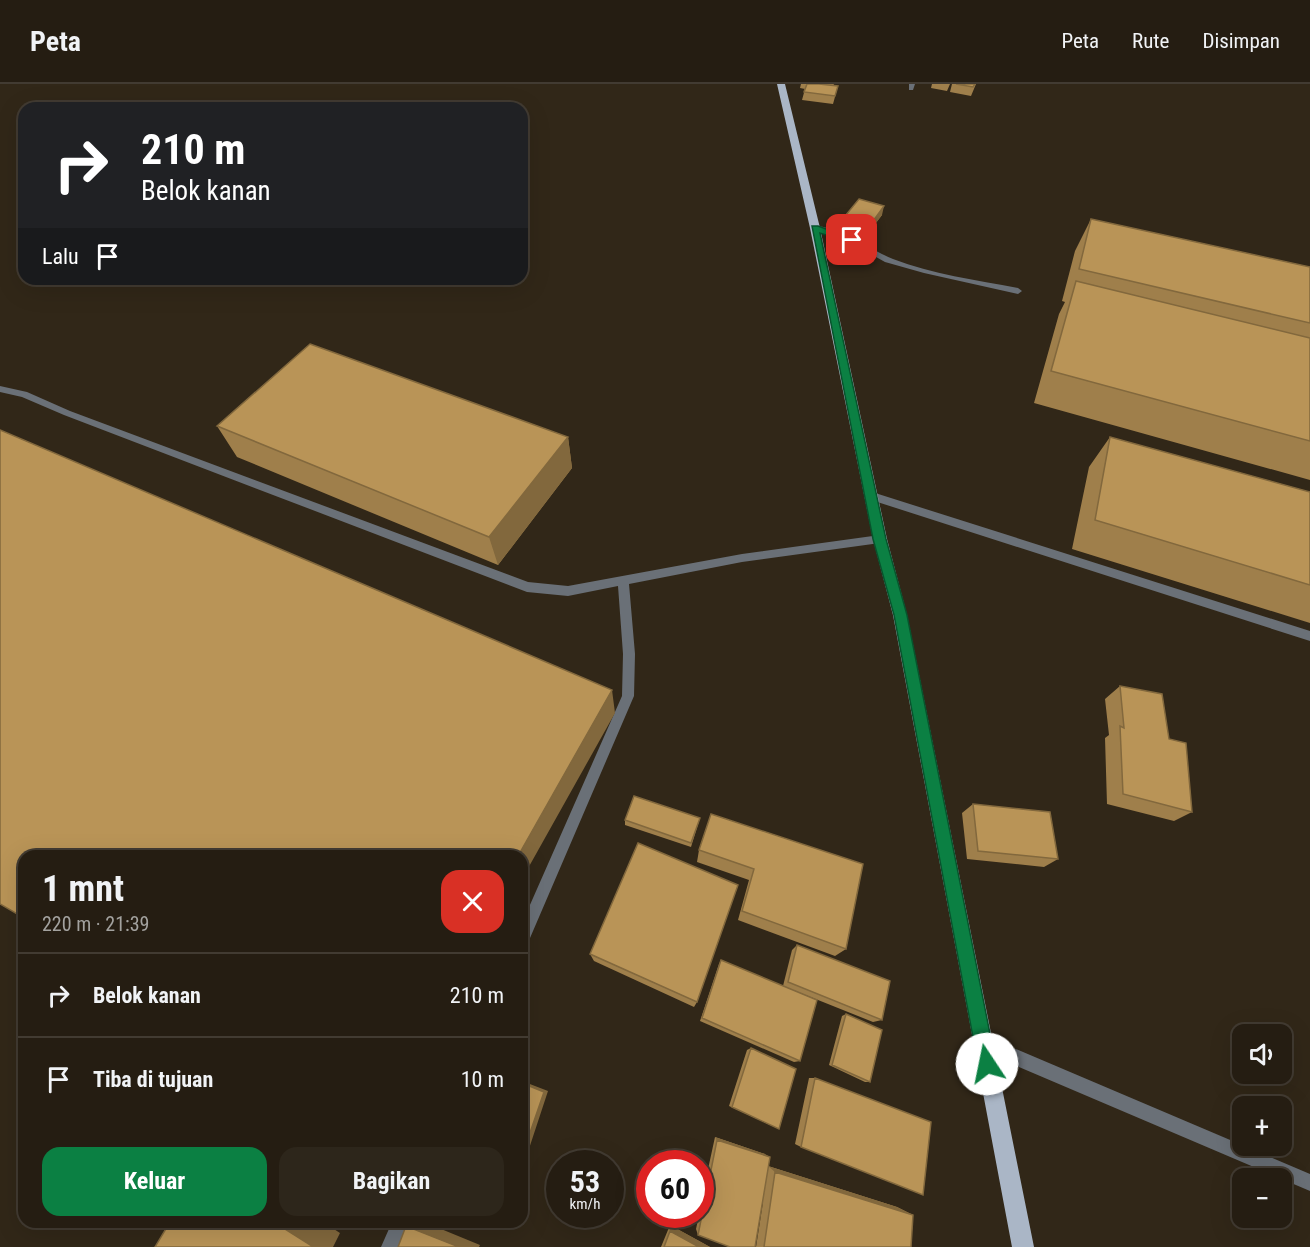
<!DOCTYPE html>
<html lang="id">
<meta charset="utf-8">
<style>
:root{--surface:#251d12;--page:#2d261b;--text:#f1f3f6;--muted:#a3a29f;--line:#423b32;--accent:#0b8043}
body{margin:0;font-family:"Roboto Condensed",sans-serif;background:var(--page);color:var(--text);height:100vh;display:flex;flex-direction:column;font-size:22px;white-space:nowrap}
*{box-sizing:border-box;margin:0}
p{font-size:20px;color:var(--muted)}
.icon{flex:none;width:33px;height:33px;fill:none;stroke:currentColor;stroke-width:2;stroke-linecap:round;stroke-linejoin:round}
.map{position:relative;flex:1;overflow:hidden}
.side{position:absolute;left:18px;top:766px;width:510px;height:378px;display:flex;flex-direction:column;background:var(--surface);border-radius:18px;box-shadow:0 6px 24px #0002,0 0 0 2px var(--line)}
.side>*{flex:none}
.guide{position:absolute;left:18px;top:18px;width:510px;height:183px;border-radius:18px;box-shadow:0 6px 24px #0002,0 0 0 2px var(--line);background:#202124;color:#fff;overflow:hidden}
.buttons{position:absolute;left:1232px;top:940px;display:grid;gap:12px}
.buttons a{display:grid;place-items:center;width:60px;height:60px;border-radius:12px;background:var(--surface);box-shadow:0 6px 24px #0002,0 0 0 2px var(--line);font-size:30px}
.speed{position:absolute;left:546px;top:1066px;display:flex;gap:12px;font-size:30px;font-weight:700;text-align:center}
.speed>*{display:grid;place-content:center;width:78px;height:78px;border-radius:50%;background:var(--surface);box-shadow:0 6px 24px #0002,0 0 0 2px var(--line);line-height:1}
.speed small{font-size:15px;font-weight:400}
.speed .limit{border:9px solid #d22;background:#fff;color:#111}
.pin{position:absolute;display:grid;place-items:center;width:51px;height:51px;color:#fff;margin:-26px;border-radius:12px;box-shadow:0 3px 9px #0006}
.me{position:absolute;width:66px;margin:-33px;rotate:349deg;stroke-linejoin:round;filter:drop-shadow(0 0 4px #0008)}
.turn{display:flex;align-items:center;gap:21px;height:126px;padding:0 24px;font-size:27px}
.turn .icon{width:78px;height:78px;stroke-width:2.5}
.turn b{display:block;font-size:42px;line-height:51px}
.then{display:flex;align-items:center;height:57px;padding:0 24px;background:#0003;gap:12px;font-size:22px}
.round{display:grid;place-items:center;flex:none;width:63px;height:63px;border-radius:18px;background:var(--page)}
.headline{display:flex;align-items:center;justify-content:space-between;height:102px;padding:0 24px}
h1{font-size:36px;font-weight:700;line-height:45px}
.action{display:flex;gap:12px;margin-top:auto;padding:12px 24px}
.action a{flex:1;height:69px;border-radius:18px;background:var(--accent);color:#fff;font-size:24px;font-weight:700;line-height:69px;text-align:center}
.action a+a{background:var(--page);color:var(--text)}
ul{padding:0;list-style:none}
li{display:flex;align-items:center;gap:18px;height:84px;padding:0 24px;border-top:2px solid var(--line)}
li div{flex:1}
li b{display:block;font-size:22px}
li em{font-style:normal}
header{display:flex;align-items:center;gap:36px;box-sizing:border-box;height:84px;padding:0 30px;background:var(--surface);border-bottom:2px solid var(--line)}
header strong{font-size:28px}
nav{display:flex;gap:33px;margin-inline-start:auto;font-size:21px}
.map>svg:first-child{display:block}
</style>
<header>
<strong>Peta</strong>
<nav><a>Peta</a><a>Rute</a><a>Disimpan</a></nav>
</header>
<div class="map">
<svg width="1310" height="1163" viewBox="0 0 1310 1163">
<rect width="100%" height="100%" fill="#312718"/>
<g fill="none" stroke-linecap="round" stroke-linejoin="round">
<!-- lane -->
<path fill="#6a7077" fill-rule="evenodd" d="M812,142C838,141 870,166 893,175C932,190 976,196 1018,204L1022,207L1018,210L924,189L885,178L849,158L812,146Z
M0,302L27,308L70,327L528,498L568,502L742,470L880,451L885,455L880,459L742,478L629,500L635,570L634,612L527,861L522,863V839L622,612L623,570L618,502L568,512L527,508L64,331L22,313L0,308Z
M392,1138H409L399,1163H381Z"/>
<!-- street -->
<path fill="#6a7077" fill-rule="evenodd" d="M909,0H915L913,6H909Z
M872,408L1310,547V557L868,415L867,412L868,409Z
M983,951L1310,1090V1107L977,965L975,959L977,953Z"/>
<!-- primary -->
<path fill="#aab6c6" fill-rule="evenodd" d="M777,0H785L820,144L887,455L907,531L1034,1163H1012L893,531L873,455L810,144Z"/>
</g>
<!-- wall -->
<path fill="#9f7f4b" d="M801,0H834L833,2H838L833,20L802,16L805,5L800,4Z
M932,0H950L947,7L931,4Z
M952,0H976L971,12L950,8Z
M882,131L869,148L843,141L845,132Z
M1091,135L1310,183V396L1034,319L1059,230L1065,218L1062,217L1075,167Z
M217,342L568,353L572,384L498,481L237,373Z
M1110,353L1310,408V539L1072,465L1089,383Z
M1120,602L1169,655L1192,728L1174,737L1107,720L1105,654L1109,651L1105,615Z
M973,720L1058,775L1044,783L967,775L962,729Z
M711,730L846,865L835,872L738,836L749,796L697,778L699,766Z
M700,734L691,763L625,741V736Z
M797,861L882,936L873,938L788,904L800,977L794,978L700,937L719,880L721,876L783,902L792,866Z
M590,870L697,918L694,923L594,877Z
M846,930L870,998H865L829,981L842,932Z
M751,964L779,1045L729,1022L747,966Z
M809,994H815L801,1063L795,1060Z
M715,1053L765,1070L768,1082L897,1123L913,1131L911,1163H756L763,1118L698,1151L696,1145L699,1131H700V1122Z
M670,1141L710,1163H661Z"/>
<!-- shaded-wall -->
<path fill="#82683d" d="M884,122L882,131L869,148L871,140Z
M568,353L572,384L498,481L489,453Z
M612,606L615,629L522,795V772H518Z
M522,997L548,1007L522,1086Z
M715,1053L765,1070L770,1073L717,1056Z
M768,1082L897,1123L913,1131L775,1088Z
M274,1138H323L340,1149L333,1163H312Z
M412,1138H424L480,1161L479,1163H459L406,1142Z
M670,1141L710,1163H699L670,1147Z"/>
<!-- building -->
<path fill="#b99457" stroke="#82683d" stroke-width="1.5" d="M807,0H819L838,2L835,12L804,8Z
M956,0H975L973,3Z
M859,115L884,122L871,140L845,132Z
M1091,135L1310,183V239L1079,185Z
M1076,197L1310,254V357L1051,287Z
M310,260L568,353L489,453L217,342Z
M0,346L612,606L518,772H24V834L0,820Z
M1110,353L1310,408V501L1095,436Z
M1120,602L1162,610L1169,655L1186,659L1192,728L1123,710L1120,642L1124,644Z
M634,712L700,734L691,759L625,736Z
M973,720L1050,728L1058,775L978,767Z
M711,730L863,780L846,865L742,827L754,785L699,766Z
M638,759L738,801L697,918L590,870Z
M797,861L890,897L882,936L788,898Z
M721,876L817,916L800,977L702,934Z
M846,930L882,946L870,998L832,981Z
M751,964L796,985L779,1045L732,1023Z
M815,994L931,1038L923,1111L801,1063Z
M522,999L544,1008L522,1072Z
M717,1056L770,1073L755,1163H730L698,1151Z
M775,1088L913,1131L911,1163H764Z
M170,1138H274L312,1162V1163H155Z
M406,1142L459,1163H398Z
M670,1147L699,1163H664Z"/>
<!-- route -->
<path fill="#0b8043" stroke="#07532c" stroke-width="1.5" d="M812,142H818L856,156L852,159L820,149L886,455L907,531L996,980L994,986L987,989L981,986L978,980L894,531L873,455Z"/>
</svg>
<div class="buttons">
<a><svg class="icon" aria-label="sound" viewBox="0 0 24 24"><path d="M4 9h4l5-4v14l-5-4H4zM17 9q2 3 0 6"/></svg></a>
<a>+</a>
<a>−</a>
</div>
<div class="speed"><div>53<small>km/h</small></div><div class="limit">60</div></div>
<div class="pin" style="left:852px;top:156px;background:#d93025"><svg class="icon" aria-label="arrive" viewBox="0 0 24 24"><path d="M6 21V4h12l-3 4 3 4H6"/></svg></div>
<svg class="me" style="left:987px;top:980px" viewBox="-20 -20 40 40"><circle r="19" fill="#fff"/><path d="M0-13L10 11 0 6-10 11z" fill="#0b8043"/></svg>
<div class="guide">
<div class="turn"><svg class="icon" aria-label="right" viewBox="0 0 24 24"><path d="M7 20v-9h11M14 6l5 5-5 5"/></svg><div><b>210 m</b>Belok kanan</div></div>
<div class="then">Lalu<svg class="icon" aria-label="arrive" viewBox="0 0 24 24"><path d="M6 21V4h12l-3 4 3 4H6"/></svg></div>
</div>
<section class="side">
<div class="headline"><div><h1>1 mnt</h1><p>220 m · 21:39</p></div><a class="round" style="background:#d93025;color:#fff"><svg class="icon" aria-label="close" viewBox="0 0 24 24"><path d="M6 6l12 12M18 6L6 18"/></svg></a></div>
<ul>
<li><svg class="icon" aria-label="right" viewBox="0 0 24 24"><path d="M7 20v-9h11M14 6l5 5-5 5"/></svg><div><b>Belok kanan</b></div><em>210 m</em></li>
<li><svg class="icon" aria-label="arrive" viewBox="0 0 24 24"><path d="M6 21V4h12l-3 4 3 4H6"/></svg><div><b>Tiba di tujuan</b></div><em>10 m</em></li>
</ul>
<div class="action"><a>Keluar</a><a>Bagikan</a></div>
</section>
</div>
